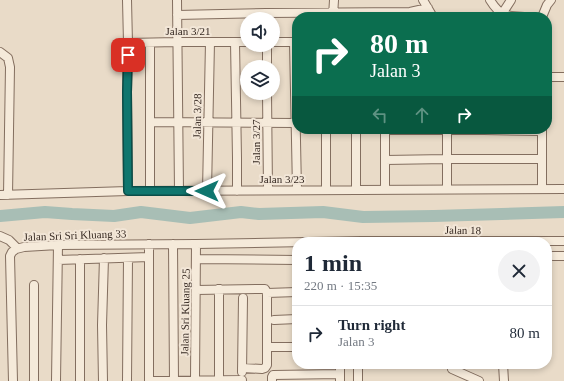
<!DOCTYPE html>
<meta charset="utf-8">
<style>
:root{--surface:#fff;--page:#f2f2f3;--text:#1f2937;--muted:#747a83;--line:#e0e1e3}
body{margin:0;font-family:"Times New Roman",serif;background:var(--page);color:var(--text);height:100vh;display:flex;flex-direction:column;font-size:15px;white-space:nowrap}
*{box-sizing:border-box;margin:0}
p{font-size:13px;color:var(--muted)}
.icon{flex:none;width:22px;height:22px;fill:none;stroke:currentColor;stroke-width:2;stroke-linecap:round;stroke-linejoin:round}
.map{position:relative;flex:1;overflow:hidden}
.panel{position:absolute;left:292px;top:237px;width:260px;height:132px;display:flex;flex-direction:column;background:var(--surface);border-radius:16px;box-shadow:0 2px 6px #0003}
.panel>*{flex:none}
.banner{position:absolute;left:292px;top:12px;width:260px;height:122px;border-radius:16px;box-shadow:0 2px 6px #0003;background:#0b6e4f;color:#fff;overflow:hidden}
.buttons{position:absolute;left:240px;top:12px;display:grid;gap:8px}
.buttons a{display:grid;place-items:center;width:40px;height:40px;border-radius:50%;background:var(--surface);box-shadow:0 2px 6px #0003;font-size:20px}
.pin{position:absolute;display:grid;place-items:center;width:34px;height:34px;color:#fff;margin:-17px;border-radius:8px;box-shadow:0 2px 6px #0006}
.me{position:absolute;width:44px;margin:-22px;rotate:270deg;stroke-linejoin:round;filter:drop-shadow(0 0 3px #0008)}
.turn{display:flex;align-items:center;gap:14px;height:84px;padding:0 12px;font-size:18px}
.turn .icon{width:52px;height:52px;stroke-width:2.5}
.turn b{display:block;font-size:28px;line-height:34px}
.lanes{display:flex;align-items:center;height:38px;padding:0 12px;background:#0003;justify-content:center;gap:20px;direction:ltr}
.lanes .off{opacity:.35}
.round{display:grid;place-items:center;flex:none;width:42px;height:42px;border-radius:21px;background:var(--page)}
.summary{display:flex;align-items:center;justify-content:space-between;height:68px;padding:0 12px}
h1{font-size:24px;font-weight:600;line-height:30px}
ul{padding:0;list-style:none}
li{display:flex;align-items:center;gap:12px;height:56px;padding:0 12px;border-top:1px solid var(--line)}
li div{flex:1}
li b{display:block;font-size:15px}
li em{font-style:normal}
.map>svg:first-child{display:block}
</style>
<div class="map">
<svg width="564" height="381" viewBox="0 0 564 381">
<rect width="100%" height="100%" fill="#e9dbc8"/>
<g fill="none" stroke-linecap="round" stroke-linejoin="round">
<!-- river -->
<path stroke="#a8beb5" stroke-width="12" d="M0,216L45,212L72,214L114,216L141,212L190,218L241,212L259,214L323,212L363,217L434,216L564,212"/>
<!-- minor casing -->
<g stroke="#836e5f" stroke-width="10">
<path id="minor" d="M127,0L128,43L127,92L128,191
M177,0L179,191
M423,0L433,17
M490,0C501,18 508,16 527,17
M502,14L511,0
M177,15L266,13L410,12L428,8
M333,16L334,0
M542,17L547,5L551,0
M235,42L237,158V191
M273,42H297
M294,42L297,190
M128,43L177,42H247
M0,52L8,58L10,67L8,195
M267,67V45
M547,77H564
M267,93L268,190
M151,122L297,123
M326,129V190
M447,129V189
M385,130H484L542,131
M385,160L447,159H542
M542,189V129
M356,190V129
M385,190V129
M150,191V43
M207,191L210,42
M0,195L128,191L564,189
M0,236L9,240L17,248
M149,244V381
M173,244L174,381
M553,256H564
M196,259L297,260
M58,260L149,257
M34,285V381
M219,289V381
M196,290L261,289H265L267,293V365L265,368L262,369L242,368
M267,293L297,292
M274,320L297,319
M267,347H297
M503,364L504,381
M452,369L479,381
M242,372L243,298
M13,381L10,256L12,252L16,249L24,247L58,245L196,244L361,241H564
M56,381L58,245
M80,381V259
M103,381L102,325L104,258
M127,381L128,258
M149,381L242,380
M195,381L196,244
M272,381V377L273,375L340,374
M340,381V364
M358,381V364"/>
</g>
<!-- minor -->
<use href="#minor" stroke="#f5eada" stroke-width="8"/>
</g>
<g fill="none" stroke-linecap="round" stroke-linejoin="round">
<!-- route casing -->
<g stroke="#0a4d48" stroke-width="10">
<path id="route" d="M128,55L127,92L128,191H207"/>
</g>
<!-- route -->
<use href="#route" stroke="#0f766e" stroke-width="7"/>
</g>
<g text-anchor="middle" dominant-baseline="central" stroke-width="4" stroke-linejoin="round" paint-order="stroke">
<!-- street labels -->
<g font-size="11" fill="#352821" stroke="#f2e6d7">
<text x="188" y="31">Jalan 3/21</text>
<text transform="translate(197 116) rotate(-89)">Jalan 3/28</text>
<text transform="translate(256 142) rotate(-90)">Jalan 3/27</text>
<text x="282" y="179">Jalan 3/23</text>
<text transform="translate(463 230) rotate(1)">Jalan 18</text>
<text transform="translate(75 235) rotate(-2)">Jalan Sri Sri Kluang 33</text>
<text transform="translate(185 312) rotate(-89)">Jalan Sri Kluang 25</text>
</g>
</g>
</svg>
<div class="buttons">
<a><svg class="icon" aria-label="sound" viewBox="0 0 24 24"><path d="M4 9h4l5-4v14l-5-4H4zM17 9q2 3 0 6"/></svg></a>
<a><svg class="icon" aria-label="layers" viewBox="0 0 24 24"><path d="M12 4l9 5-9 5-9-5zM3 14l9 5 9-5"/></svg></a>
</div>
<div class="pin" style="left:128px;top:55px;background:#d93025"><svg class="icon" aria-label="arrive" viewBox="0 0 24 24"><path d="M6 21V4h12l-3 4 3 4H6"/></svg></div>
<svg class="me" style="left:207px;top:191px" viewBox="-20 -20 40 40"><path d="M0-17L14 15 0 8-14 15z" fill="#0f766e" stroke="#fff" stroke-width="4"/></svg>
<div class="banner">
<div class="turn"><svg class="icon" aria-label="right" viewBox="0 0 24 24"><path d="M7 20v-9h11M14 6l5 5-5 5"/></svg><div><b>80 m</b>Jalan 3</div></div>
<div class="lanes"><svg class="icon off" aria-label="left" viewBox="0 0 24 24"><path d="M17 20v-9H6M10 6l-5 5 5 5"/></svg><svg class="icon off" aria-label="ahead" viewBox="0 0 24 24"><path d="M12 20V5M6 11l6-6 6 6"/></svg><svg class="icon" aria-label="right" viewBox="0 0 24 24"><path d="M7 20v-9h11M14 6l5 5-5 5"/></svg></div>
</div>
<section class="panel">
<div class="summary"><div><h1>1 min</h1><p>220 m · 15:35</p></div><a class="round"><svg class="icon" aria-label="close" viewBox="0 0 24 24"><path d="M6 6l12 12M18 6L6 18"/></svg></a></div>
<ul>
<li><svg class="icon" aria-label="right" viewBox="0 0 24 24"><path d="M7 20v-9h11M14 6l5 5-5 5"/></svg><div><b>Turn right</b><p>Jalan 3</p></div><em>80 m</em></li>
</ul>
</section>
</div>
